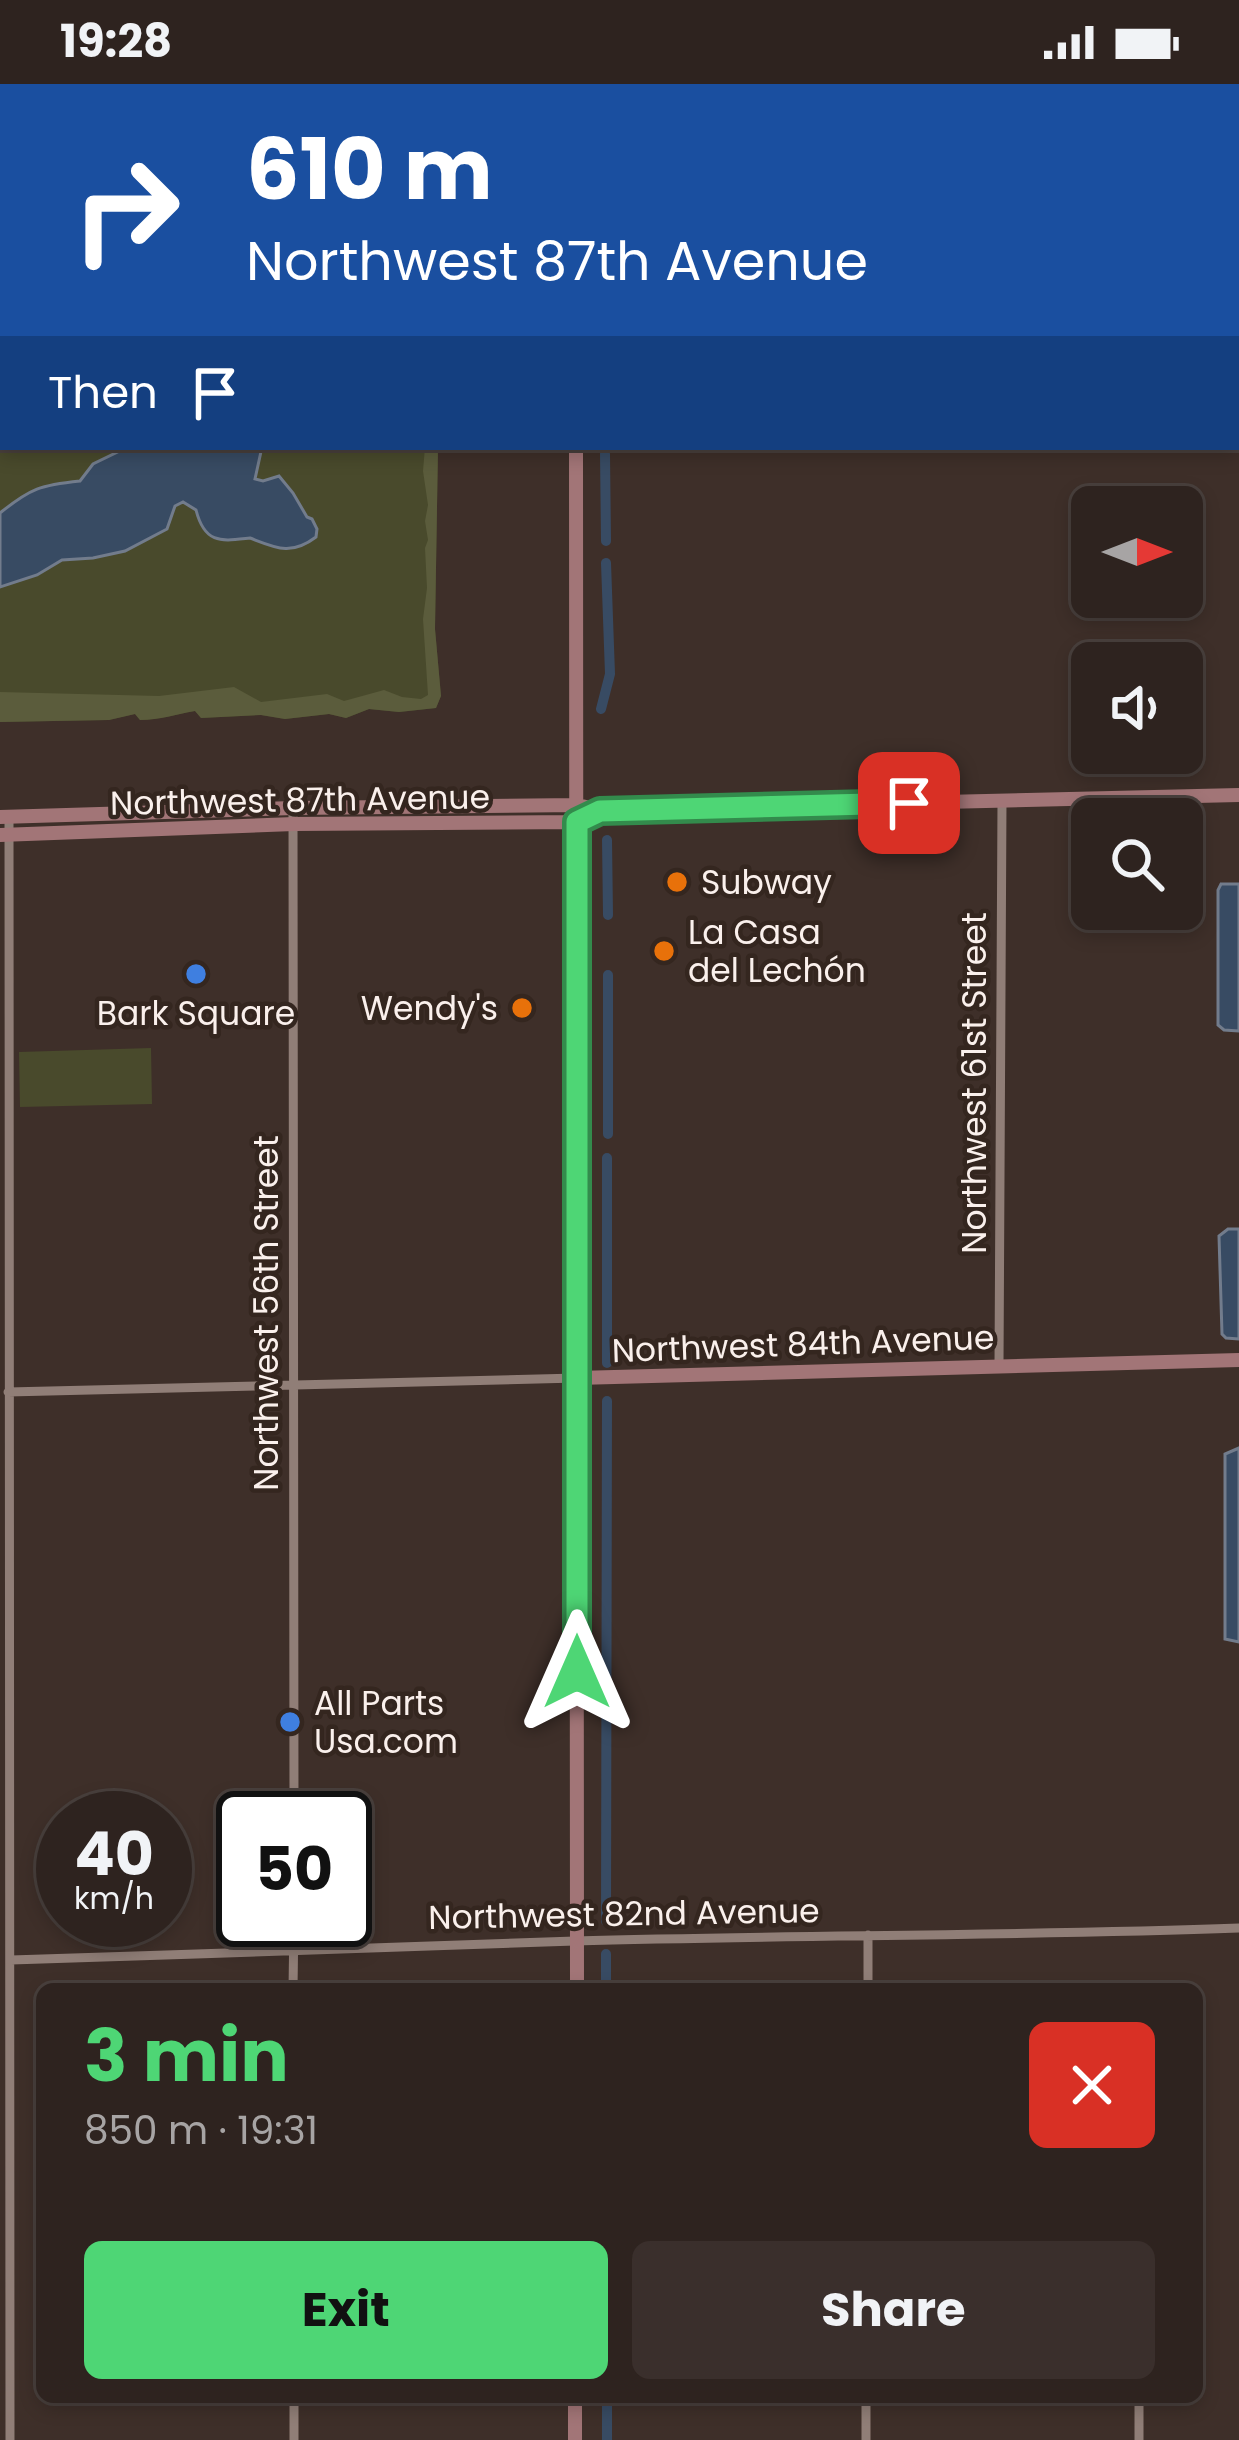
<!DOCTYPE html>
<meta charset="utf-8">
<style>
:root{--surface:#2e231f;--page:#3a2f2c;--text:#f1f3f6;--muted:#a7a4a4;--line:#49403d;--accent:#4ed675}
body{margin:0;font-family:Poppins,sans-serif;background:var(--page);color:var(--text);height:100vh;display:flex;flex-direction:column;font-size:45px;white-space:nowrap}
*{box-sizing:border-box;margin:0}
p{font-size:39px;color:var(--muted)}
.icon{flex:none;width:66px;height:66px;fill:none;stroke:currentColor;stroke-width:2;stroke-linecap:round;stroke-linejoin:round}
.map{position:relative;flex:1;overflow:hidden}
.panel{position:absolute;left:36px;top:1899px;width:1167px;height:420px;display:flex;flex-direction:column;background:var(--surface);border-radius:18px;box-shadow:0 6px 18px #0003,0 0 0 3px var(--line)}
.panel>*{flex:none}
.banner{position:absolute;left:0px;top:0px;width:1239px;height:366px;box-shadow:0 6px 18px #0003,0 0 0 3px var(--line);background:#1a4fa0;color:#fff;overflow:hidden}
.needle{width:78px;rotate:90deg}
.fabs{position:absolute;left:1071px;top:402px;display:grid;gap:24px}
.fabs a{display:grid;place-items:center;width:132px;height:132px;border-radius:18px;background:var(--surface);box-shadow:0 6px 18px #0003,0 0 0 3px var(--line);font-size:60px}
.speed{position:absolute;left:36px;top:1707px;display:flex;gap:24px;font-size:60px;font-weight:700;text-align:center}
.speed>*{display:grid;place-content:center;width:156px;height:156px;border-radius:50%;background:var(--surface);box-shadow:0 6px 18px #0003,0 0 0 3px var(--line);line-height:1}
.speed small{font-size:30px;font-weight:400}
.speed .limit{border:6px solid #111;border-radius:18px;background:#fff;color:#111}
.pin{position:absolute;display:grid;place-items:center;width:102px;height:102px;color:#fff;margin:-51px;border-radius:24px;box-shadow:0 6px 18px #0006}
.me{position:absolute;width:132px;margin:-66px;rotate:0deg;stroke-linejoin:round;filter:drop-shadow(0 0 9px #0008)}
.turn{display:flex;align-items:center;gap:42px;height:252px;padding:0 48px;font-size:54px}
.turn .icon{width:156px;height:156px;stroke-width:2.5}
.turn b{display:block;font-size:84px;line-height:102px}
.then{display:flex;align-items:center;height:114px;padding:0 48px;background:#0003;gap:24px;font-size:45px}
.round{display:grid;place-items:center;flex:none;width:126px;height:126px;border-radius:18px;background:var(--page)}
.head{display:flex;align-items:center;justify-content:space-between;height:204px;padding:0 48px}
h1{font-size:72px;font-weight:700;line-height:90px;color:var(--accent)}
.primary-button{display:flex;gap:24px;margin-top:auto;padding:24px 48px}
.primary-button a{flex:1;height:138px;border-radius:18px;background:var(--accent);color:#111;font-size:48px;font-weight:700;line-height:138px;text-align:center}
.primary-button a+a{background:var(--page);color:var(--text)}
.status{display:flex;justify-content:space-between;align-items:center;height:84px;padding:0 60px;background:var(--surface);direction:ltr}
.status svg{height:33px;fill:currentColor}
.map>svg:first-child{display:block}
</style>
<div class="status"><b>19:28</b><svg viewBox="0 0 49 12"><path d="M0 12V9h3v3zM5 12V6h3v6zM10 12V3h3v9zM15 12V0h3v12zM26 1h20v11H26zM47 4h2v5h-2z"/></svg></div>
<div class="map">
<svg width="1239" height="2356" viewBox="0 0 1239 2356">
<rect width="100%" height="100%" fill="#3e2f29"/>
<!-- green -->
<path fill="#494a2c" d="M0,0H448L446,3H3V363H438L435,545L441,612L436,624L399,628L369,625L346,634L329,630L285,635L261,631L201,634L195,627C176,630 160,636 140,636L135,630L109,636L0,638Z
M151,964L152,1020L20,1023L19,968Z"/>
<!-- forest -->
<path fill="#5b5c3c" d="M425,363H438L435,545L441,612L436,624L399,628L369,625L346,634L329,630L285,635L261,631L201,634L195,627C176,630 160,636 140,636L135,630L109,636L0,638V608L159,612L234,603L261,618L327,610L344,617L384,606L402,613L421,615L428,611L423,535L427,504L425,464L428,456L425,437L428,421L423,387Z"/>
<!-- water -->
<path fill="#384b63" stroke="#727c8c" stroke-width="3" d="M128,363H262L255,395L263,397L279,392L293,409L307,433L312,435L317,445L316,453C291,472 276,464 250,454C222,457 205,461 196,426L183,418L175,422L167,445L125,467L93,474L62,476L37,491L0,503V429C31,404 41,401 80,397L93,380Z
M1221,800H1239V947L1224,946L1218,941V806Z
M1228,1145H1239V1255L1226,1254L1222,1250L1219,1152Z
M1239,1364V1558L1225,1555V1370Z"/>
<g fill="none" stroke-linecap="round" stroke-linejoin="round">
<!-- canal -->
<path stroke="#384b63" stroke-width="10" d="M603,0V3
M605,370L606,457
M601,625L610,590L606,479
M607,756L608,831
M608,1050V891
M607,1074V1279
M606,1837L607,1317
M606,1870V1905
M607,2356V2313"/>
<!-- street -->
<path stroke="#907e77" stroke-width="9" d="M293,724L294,1734
M9,733L10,2356
M999,1281L1002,717
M8,1308L577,1294
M11,1876C199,1871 386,1862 575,1857C796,1851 1018,1852 1239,1844
M293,1905L294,1836
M868,1905V1851
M1139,2313V2356
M294,2356V2313
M866,2356V2313"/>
<!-- secondary -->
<path stroke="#a27577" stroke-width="14" d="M575,0V3
M576,363L577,1905
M0,733L293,724L577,721L600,726L1239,711
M0,751L294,740L577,738L584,734
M577,1294L1239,1276
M575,2356V2313"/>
</g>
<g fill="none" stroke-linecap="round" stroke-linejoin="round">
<!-- route casing -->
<g stroke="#338b4c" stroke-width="30">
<path id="route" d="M577,1588V738L600,727L909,719"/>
</g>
<!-- route -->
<use href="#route" stroke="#4ed675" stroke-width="21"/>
</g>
<!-- markers -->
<g fill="#e8710a" stroke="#34261f" stroke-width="4.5">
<circle cx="677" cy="798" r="12"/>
<circle cx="664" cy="867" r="12"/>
<circle cx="522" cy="924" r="12"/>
</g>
<g fill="#3f7fe0" stroke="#34261f" stroke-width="4.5">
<circle cx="196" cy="890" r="12"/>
<circle cx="290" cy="1638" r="12"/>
</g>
<g text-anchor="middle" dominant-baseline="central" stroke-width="9" stroke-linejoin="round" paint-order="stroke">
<!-- street labels -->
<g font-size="33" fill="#faf0ec" stroke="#34261f">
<text transform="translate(300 716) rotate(-1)">Northwest 87th Avenue</text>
<text transform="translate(974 999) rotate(-90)">Northwest 61st Street</text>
<text transform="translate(266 1229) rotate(-90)">Northwest 56th Street</text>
<text transform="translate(803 1260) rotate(-2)">Northwest 84th Avenue</text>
<text transform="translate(624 1830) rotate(-1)">Northwest 82nd Avenue</text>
</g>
<!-- poi labels -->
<g font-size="33" fill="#faf0ec" stroke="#34261f" text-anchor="start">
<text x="701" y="798">Subway</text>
<text x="688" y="848">La Casa<tspan x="688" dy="38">del Lechón</tspan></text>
<text x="498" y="924" text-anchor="end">Wendy's</text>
<text x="196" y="929" text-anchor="middle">Bark Square</text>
<text x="314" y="1619">All Parts<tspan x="314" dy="38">Usa.com</tspan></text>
</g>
</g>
</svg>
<div class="fabs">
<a><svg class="needle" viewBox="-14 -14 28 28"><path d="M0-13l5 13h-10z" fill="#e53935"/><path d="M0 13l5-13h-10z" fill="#a7a4a4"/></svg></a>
<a><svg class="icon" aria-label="sound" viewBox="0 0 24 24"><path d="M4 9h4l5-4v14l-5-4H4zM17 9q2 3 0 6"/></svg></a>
<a><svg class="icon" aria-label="search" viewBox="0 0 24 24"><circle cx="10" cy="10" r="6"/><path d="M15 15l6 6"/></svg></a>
</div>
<div class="speed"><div>40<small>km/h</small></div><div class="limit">50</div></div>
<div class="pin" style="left:909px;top:719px;background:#d93025"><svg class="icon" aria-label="arrive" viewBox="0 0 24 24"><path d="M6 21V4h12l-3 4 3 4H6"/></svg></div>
<svg class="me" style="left:577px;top:1588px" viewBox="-20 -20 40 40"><path d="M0-17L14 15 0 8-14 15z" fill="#4ed675" stroke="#fff" stroke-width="4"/></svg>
<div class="banner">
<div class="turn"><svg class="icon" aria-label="right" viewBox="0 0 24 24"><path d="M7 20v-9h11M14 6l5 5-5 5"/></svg><div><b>610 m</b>Northwest 87th Avenue</div></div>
<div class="then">Then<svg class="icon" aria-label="arrive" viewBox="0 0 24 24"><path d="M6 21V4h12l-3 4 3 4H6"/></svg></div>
</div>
<section class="panel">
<div class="head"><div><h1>3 min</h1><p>850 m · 19:31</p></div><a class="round" style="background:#d93025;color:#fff"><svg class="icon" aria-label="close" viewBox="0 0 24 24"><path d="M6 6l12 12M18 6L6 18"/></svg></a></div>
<div class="primary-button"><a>Exit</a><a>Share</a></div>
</section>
</div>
